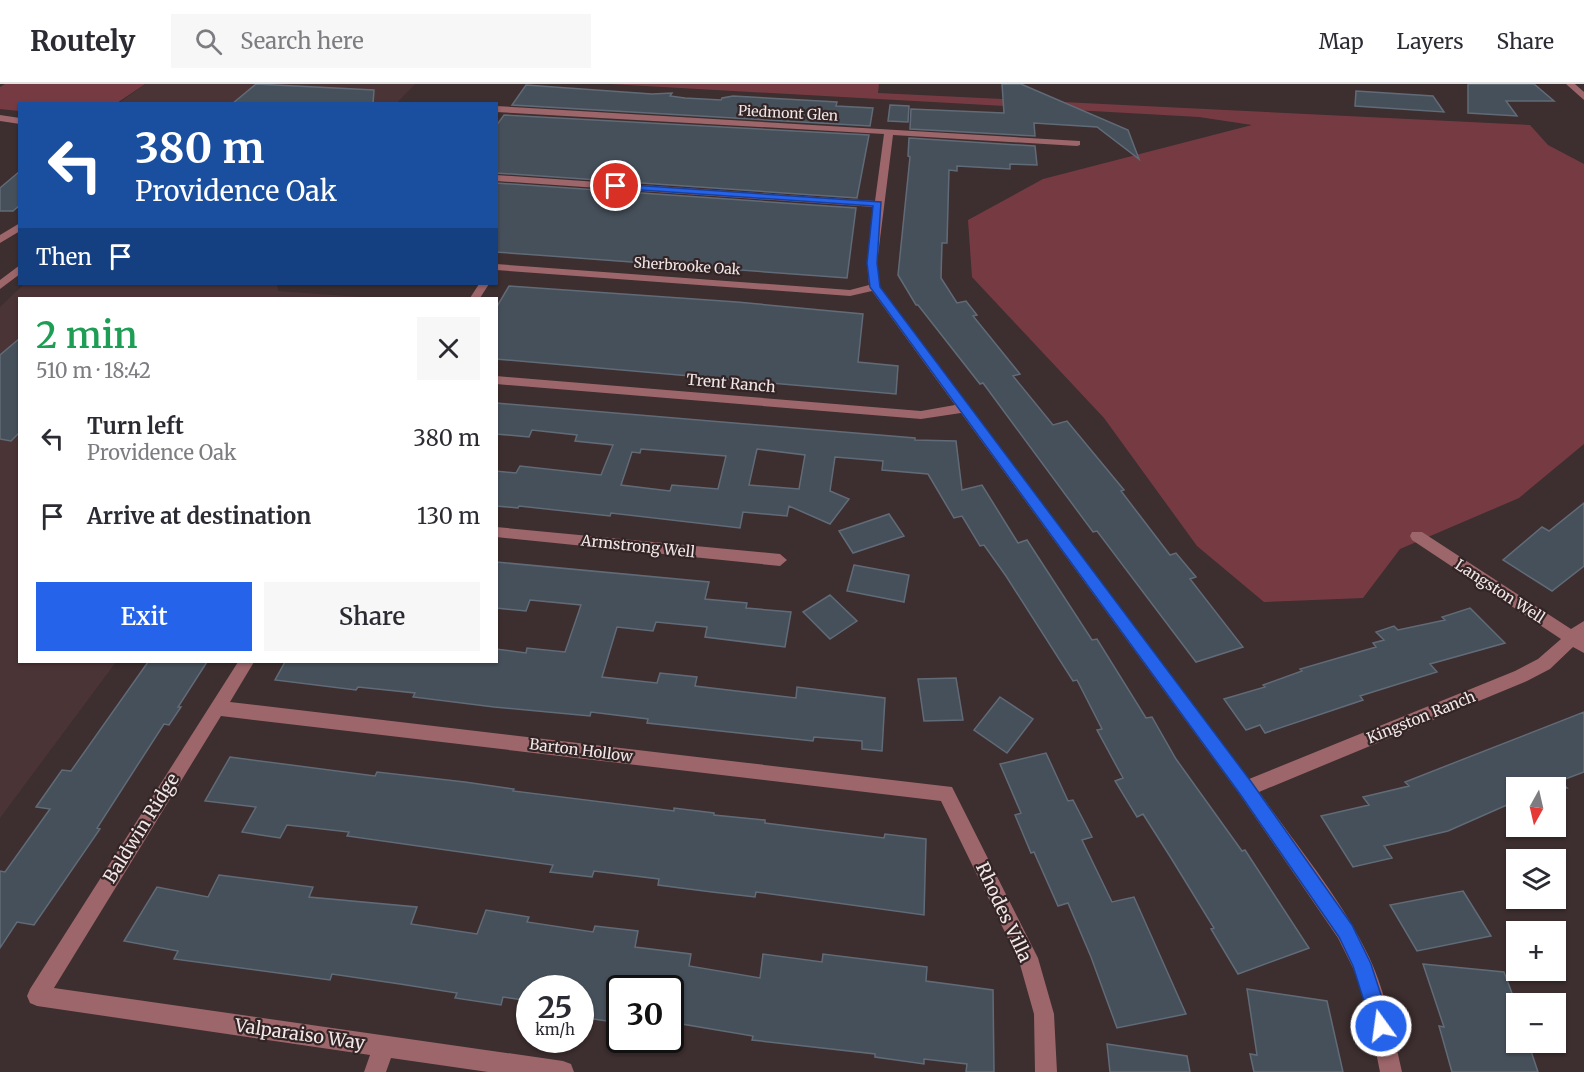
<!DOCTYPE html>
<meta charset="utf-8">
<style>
:root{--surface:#fff;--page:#f7f7f7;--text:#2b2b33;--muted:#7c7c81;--line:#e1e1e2;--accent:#2563eb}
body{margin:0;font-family:Merriweather,serif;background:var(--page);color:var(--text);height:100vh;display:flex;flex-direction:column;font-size:22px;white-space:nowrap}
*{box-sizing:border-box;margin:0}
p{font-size:20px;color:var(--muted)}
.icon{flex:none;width:33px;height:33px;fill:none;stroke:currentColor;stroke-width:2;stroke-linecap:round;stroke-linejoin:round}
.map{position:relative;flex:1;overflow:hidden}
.sheet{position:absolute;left:18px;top:213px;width:480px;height:366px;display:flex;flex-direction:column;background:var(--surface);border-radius:0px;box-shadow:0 2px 4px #0004}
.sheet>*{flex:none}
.hud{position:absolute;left:18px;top:18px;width:480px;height:183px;border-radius:0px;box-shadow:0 2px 4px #0004;background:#1a4fa0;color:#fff;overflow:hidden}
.needle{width:39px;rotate:188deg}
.fabs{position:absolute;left:1506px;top:693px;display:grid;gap:12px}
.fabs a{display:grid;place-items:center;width:60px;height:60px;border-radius:0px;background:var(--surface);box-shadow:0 2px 4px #0004;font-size:30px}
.speed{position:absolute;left:516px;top:891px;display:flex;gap:12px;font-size:30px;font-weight:700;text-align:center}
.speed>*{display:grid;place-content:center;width:78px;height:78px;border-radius:50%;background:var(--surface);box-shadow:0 2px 4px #0004;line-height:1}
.speed small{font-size:15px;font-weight:400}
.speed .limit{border:3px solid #111;border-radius:9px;background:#fff;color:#111}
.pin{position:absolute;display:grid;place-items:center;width:51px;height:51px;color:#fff;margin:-26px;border:3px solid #fff;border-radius:50%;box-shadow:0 2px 6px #0007}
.me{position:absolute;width:66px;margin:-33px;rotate:346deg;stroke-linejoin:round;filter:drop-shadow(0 0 4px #0008)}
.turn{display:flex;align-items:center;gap:21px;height:126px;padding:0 18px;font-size:27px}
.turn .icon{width:78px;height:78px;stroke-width:2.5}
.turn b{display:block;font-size:42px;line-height:51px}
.then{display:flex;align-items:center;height:57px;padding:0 18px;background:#0003;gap:12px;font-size:22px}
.round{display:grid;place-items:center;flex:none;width:63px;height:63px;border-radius:0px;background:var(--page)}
.summary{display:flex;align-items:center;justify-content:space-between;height:102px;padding:0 18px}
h1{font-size:36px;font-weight:600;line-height:45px;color:#1e9e55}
.action{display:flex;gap:12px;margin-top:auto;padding:12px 18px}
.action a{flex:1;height:69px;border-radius:0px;background:var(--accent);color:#fff;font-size:24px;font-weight:600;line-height:69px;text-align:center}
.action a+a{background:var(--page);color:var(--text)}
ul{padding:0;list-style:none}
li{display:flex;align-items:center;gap:18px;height:78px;padding:0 18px}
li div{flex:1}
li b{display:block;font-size:22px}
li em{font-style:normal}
header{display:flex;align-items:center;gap:36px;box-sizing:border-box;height:84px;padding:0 30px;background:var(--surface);border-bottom:2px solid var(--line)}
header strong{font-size:28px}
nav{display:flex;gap:33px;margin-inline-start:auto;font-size:21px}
.search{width:420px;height:54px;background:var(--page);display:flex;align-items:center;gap:15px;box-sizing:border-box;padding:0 21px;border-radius:0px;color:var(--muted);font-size:22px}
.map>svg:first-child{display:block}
</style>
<header>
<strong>Routely</strong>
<div class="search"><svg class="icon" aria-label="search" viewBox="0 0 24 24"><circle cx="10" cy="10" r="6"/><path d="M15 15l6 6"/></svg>Search here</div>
<nav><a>Map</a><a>Layers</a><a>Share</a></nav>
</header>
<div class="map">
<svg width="1584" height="988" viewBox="0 0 1584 988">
<rect width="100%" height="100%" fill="#3d2e2f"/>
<!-- built -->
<path fill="#4b3436" d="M145,0H415L397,19L118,20Z
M24,200H277L278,207L375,214H20V578H116L0,734V223Z"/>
<!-- green -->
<path fill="#763b42" d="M5,0H145L117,19L20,20L19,27L0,25V3Z
M610,0H879L878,9L1530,41L1548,61L1584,80V360L1519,414L1400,465L1363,514L1264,518L1197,462L1104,334L972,193L968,136L1043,95L1252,41L1199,33Z"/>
<!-- building -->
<path fill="#46505b" stroke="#616b77" stroke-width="1.5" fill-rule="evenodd" d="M256,0L374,6L373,20H232Z
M1002,0H1021L1128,46L1139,75L1097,43L1034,39L1035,52L910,45L911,25L1004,29Z
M1468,0H1534L1554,17H1506L1517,32L1468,29Z
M526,1L652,10L672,9L670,12L685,14L721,16L722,14L733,12L837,18L836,22L873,24L870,42L512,21Z
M1356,7L1433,12L1444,28L1355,22Z
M890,21L909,22L908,38L888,37Z
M504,31L869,51L857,114L496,89V42Z
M909,54L1035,62L1037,81L1010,80V85L957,82V87L949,86L947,159H942L941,194L957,219L966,217L977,231L973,232L1020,290L1013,292L1053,341L1067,337L1124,406L1121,407L1170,471L1176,469L1196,493L1190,495L1243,563L1196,578L1097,447L1093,448L983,299L980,300L918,221H916L898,191L910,73L908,72Z
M20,87V121L13,127H0V104Z
M496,99L856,124L847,194L496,168Z
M509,202L737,218L863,230L858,278L898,282L896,310L496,275V224Z
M20,254V348L11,357L0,355V271Z
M496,319L915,354V356L956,357L962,406L982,401L1018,459L1027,456L1092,556L1097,555L1146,634L1152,633L1176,675L1242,767L1245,766L1309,864L1238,890L1211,845L1214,844L1171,774L1143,730L1137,733L1115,697L1123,694L1097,646L1102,645L1077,596L1073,597L1006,492L984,461L980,462L962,432L954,434L928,390L882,386L883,377L835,373L830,407L849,415L830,440L789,422L787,432L743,428L740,444L611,429L610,432L519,422L518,424L496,422V387L516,389L520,382L601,391L613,361L575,357L577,351L532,346L529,353L496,350ZM641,365L726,372L718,405L672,401L670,407L621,401L632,368L640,369ZM757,365L805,371L799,405L749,401Z
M1584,419V482L1552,507L1503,476L1542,443L1549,447Z
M889,430L904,452L853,469L839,447Z
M496,478L709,498L705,515L747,519L746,524L791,528L785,563L705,553L707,543L656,538L653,547L617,543L602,593L657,599L660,589L697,593L695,602L796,614L797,603L885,614L882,667L862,665V657L814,653L813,657L647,639L648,635L591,628L590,632L494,623L413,613L415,609L358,603L356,606L275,596L285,578H496V565L526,569L527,564L565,568L581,521L530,516L526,527L496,524Z
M854,481L909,491L904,518L847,507Z
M830,511L857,537L830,555L803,528Z
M1470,524L1505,559L1430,580L1437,588L1360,612L1363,616L1265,649L1260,641L1246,646L1224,615L1265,603L1263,601L1302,587L1300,585L1376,563L1373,559L1384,556L1376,548L1394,542L1398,546L1445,536L1442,533Z
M148,578H207L178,623H181L169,641L164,640L97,744L100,745L34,841L17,838L0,864V787L5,788L50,725L36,723L62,686L71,687Z
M956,594L963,636L924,637L918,595Z
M1000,613L1033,635L1007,669L974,646Z
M1584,628V688L1560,697L1567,704H1516V717L1448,747L1384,762L1392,774L1353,783L1321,732L1369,721L1363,713L1409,702L1405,698Z
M1046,669L1068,717L1073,716L1092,753L1082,756L1112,818L1134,813L1186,930L1117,944L1091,873L1068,819L1058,822L1034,768L1031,769L1015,731L1021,729L1000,680Z
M230,673L375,692L377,688L465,698L514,705L513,707L674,727V724L714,729V731L765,736V739L884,754L885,750L926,755L924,831L756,808L755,813L712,808L658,801L659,795L594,787L592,793L550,788L553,781L347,752L349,748L287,741L280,754L242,748L256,723L205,717Z
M219,791L313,803L309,813L417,823L411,840L477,850L486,826L529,833L527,838L593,848L595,842L638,847L635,863L691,870L689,882L760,894L763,870L822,878L823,870L927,883L926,897L993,906L994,988H966L967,980L924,975V980L875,973V970L752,956L753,952L670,938V904H620V939L580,933V904H530V917L503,913L501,921L455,914L457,909L400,900L332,890L330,896L174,875L178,867L124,857L157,803L208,813Z
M1463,807L1491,852L1417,867L1390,821Z
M1423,880L1504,888L1516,920V958H1528L1538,988H1452L1439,942L1444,943Z
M1247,905L1327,917L1343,988H1254L1250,970L1257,971Z
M1107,960L1187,972L1190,988H1110Z"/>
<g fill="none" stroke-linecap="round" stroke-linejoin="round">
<!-- minor -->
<path fill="#9d666a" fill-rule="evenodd" d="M1566,0H1575L1584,8V16Z
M496,22L1080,57V61L1077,62L893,51L877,179L880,203L1249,695L1515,587L1538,575L1561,555L1412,456L1410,452L1412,448H1422L1571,545L1584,537V569L1573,563L1550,585L1527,597L1259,708C1296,761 1342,815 1369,873C1386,909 1393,949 1402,988H1380L1366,919L1353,884L1338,854L1240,711L961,329L921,335L496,300V292L921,327L955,321L872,207L850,212L496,186V180L850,206L869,201L867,179L874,123L496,97V91L875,117L884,50L496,28Z
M0,31L20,34V40L0,37Z
M20,139V147L0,159V151Z
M20,181V190L0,205V196Z
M479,200H489L480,214H470Z
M496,443L780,470L787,476L780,482L496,453Z
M238,578H254L230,618L952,703L1038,874L1054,930L1057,988H1035L1034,930L1019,877L941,717L221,632L54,904L563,977L571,980L574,988H488L391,974L386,988H364L370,971L37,922L30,919L27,912L30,905Z"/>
</g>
<!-- route -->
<path fill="#2563eb" stroke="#184099" stroke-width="1.5" d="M616,100L881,118L877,179L880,203L1252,699L1352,841L1371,880L1391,942L1388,949L1381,952L1374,949L1353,882L1339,853L1240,710L870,203L867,179L873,122L613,104V100Z"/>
<g text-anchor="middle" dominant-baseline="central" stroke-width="4.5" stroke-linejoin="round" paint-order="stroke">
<!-- far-street labels -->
<g font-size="14" fill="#f2e7e8" stroke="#332425">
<text transform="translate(788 29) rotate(3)">Piedmont Glen</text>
<text transform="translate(687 182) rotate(4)">Sherbrooke Oak</text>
</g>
<!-- street labels -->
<g font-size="15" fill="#f2e7e8" stroke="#332425">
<text transform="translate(731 299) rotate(5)">Trent Ranch</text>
<text transform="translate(638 462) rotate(6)">Armstrong Well</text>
<text transform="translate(1500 507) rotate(33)">Langston Well</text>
<text transform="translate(1421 633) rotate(-22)">Kingston Ranch</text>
<text transform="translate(581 666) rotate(7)">Barton Hollow</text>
</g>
<!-- near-street labels -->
<g font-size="18" fill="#f2e7e8" stroke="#332425">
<text transform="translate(141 744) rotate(-58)">Baldwin Ridge</text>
<text transform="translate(1004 828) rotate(65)">Rhodes Villa</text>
<text transform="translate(300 950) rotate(8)">Valparaiso Way</text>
</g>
</g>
</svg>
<div class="fabs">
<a><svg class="needle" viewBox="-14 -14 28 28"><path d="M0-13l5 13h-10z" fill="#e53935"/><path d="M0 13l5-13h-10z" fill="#7c7c81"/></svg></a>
<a><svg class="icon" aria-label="layers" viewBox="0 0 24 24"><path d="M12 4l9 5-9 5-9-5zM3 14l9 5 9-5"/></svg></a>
<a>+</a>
<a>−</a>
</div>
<div class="speed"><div>25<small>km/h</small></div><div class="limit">30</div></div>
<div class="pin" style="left:616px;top:102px;background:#d93025"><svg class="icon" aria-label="arrive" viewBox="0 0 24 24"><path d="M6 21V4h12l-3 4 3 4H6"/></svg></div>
<svg class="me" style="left:1381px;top:942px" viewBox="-20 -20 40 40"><circle r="17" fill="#2563eb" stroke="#fff" stroke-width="3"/><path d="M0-11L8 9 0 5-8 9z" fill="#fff"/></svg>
<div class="hud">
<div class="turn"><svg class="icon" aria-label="left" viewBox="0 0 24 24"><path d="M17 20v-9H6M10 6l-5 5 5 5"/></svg><div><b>380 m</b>Providence Oak</div></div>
<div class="then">Then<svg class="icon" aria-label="arrive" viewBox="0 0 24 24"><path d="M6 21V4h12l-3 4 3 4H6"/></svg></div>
</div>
<section class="sheet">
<div class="summary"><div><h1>2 min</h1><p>510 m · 18:42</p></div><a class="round"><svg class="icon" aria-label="close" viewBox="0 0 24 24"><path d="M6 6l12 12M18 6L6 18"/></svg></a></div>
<ul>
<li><svg class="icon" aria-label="left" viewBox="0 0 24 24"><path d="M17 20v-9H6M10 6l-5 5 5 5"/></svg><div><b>Turn left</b><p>Providence Oak</p></div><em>380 m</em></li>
<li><svg class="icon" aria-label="arrive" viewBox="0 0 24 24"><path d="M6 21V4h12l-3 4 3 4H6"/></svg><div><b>Arrive at destination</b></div><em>130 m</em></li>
</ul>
<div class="action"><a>Exit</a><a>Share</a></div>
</section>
</div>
